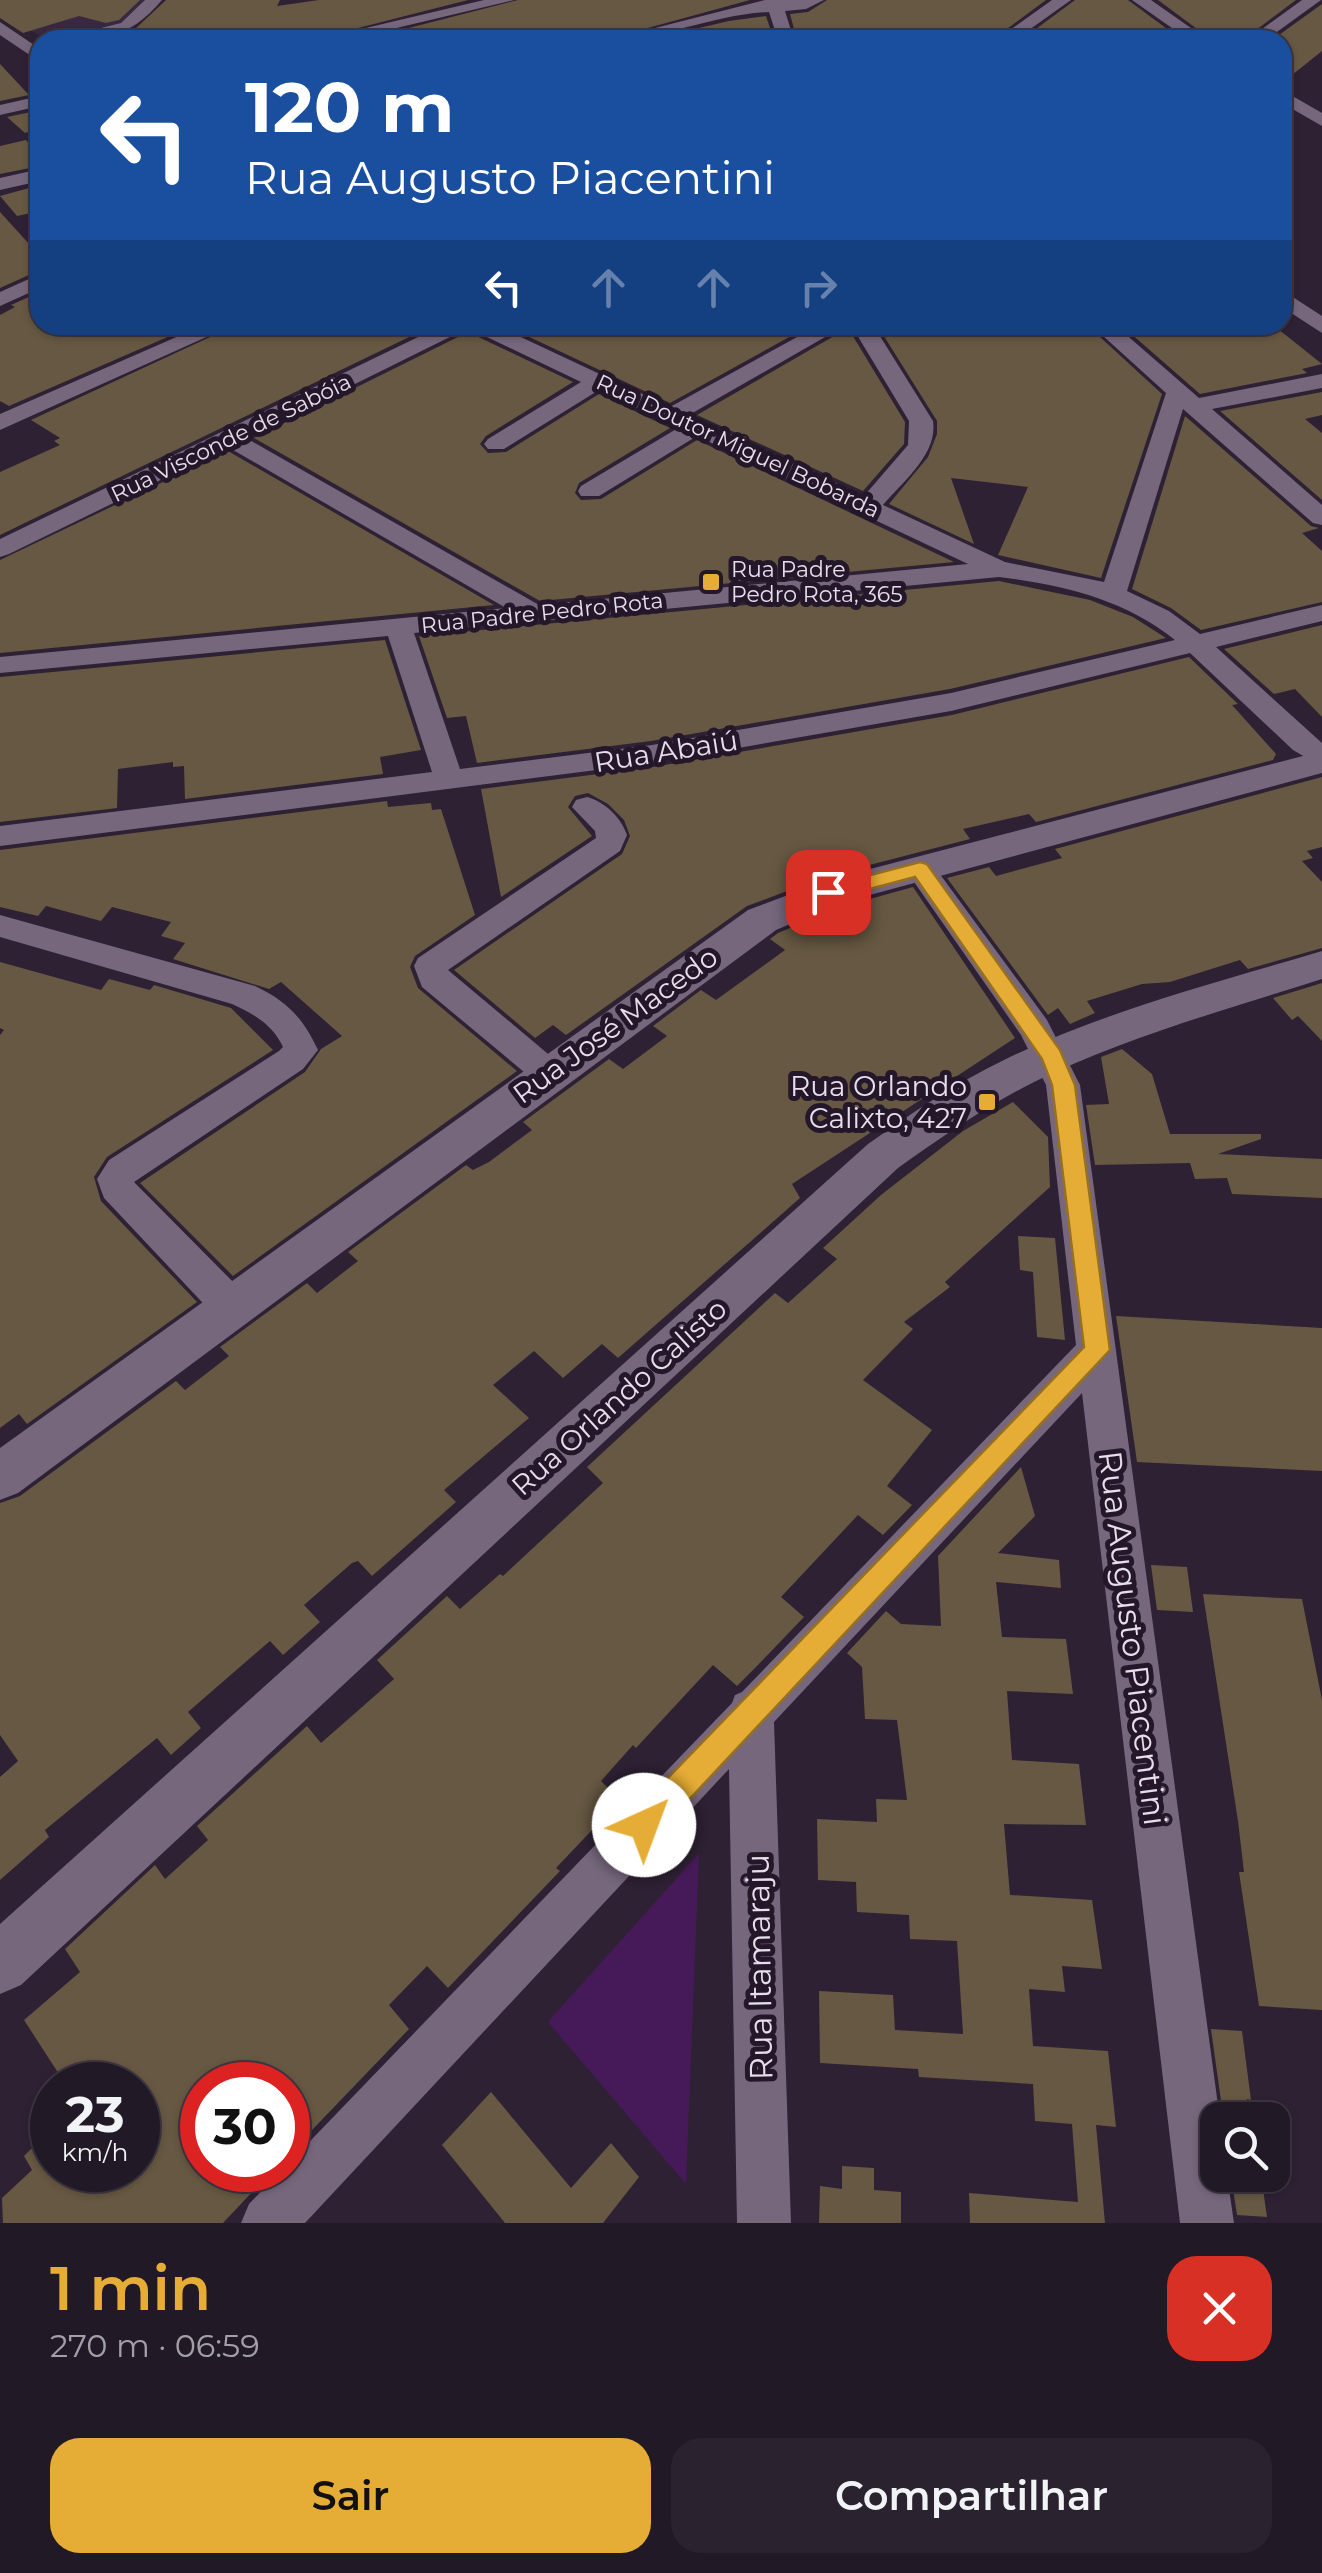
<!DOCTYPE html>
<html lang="pt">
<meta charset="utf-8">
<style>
:root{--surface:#221927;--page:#2a222f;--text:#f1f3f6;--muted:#a2a0a7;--line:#3f3844;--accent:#e6ad36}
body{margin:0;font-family:Montserrat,sans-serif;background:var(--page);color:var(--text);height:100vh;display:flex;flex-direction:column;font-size:38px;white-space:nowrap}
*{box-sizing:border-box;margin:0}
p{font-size:32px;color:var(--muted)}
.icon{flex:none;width:55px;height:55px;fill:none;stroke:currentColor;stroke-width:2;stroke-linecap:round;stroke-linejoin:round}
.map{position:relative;height:2223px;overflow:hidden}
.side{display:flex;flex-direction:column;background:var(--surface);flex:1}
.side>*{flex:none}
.top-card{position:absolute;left:30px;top:30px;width:1262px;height:305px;border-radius:30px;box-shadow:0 2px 8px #0004,0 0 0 2px var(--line);background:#1a4fa0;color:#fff;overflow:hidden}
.buttons{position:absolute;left:1200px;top:2102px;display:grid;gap:20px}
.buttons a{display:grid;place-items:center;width:90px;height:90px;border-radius:20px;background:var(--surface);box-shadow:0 2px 8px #0004,0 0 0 2px var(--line);font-size:50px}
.speed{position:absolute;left:30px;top:2062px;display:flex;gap:20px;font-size:50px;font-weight:700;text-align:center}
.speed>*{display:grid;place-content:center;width:130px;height:130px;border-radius:50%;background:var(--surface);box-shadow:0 2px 8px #0004,0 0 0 2px var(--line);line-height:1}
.speed small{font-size:25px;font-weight:400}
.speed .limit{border:15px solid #d22;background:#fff;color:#111}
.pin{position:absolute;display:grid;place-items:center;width:85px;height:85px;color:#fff;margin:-42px;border-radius:20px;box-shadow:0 5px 15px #0006}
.me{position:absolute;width:110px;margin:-55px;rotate:43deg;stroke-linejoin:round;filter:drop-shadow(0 0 8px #0008)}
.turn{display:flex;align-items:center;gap:35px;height:210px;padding:0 50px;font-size:45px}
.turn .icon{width:130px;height:130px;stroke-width:2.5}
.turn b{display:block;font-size:70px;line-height:85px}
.lanes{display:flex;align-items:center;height:95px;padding:0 50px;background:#0003;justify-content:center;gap:50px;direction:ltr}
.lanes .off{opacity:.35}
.round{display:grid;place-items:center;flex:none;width:105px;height:105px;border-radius:30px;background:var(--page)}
.summary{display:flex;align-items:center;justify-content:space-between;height:170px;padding:0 50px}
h1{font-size:60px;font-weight:600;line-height:75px;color:var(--accent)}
.action{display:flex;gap:20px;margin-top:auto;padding:20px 50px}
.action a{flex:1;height:115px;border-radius:30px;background:var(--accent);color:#111;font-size:40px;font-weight:600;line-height:115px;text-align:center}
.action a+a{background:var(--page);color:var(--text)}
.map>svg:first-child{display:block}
</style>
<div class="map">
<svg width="1322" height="2223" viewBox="0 0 1322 2223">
<rect width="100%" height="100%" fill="#2e2134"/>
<!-- built -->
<path fill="#392841" d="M42,0H144L129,19L118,24L45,38L4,18Z"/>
<!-- green -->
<path fill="#461a58" d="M699,1853L686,2184L548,2022Z"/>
<!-- building -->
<path fill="#665842" d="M0,0H140L119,20L106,23L79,16L23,33L0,18Z
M166,0H280L277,6L319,0H468L311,40H136L142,32L134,30Z
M518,0H750L604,40H362Z
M827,0H1046L992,40H797L790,14L808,12Z
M1075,0H1128L1182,40H1021Z
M1158,0H1296L1243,40H1212Z
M1322,4V51L1282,83V40H1272Z
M766,16L774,40H647L729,21Z
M0,64L29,95L0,101Z
M40,110V128L25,133L7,117Z
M26,140L40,156V166L0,174V146Z
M40,185V211L17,216L0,196Z
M0,212L40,256V270L0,288Z
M40,292V325H195L9,406L0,401V315L15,307L11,305Z
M236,325H434L0,535V472L60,445L54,441L60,438L31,420Z
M504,325H811L670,403Z
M877,325H1087L1162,394L1101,578L998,555L1028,487L951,478L974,544L889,504L928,457L937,434V421Z
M1121,325H1157V333L1195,325H1209L1215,329L1273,325L1322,364L1302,369L1307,373L1200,394Z
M848,328L905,422L904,444L863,491L697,415Z
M468,332L573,382L486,436L480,444L488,453L506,452L599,394L670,428L579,483L575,493L581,500L601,499L697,440L954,562L540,601L254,438Z
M1322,392V415L1305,419L1322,433V500L1220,411Z
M1185,416L1311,526L1319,528L1302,533L1322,551V602L1201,630L1171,608L1132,589Z
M228,451L494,605L0,653V560Z
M999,581L1090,600L1133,617L1166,638L950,689L651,741L477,763L466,716L447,718L419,636Z
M1322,625V717L1295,689L1274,694L1224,649Z
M385,640L421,750L380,757L383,774L185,799L184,766L173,767V762L118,769L117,808L0,822V677Z
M1189,657L1238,704L1232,705L1276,754L1273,760L1036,822L1029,814L963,829L970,839L827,876L747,906L566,1035L553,1025L535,1038L454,970L622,854L630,836L624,820L608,804L588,793L575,796L568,807L592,836L501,897L481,789L653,767L952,715Z
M1322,777V847L1307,851L1313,858L1302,861L1322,882V948L1248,969L1240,960L1170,982L1142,984L1087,1001L1095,1013L1070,1024L1058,1008L1048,1015L947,878L989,867L996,876L1062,858L1055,849Z
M387,801L388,807L431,803L432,810L441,809L475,915L415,956L410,967L418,988L517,1071L233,1276L140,1183L305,1072L321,1049L342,1036L281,982L269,989L173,959L185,943L161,936L171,922L112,907L101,921L46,906L38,916L0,907V850Z
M913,887L1015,1038L792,1184L800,1198L618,1358L602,1344L563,1378L534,1351L493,1385L529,1418L444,1490L456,1502L372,1576L358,1561L352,1563L304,1605L320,1622L283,1655L270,1641L188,1712L201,1728L171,1755L157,1738L45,1830L49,1837L0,1880V1777L18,1761L0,1735V1503L20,1496L176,1381L185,1390L229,1356L220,1347L307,1283L317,1293L358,1261L348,1252L466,1165L473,1170L489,1162L532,1130L523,1122L609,1059L623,1069L667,1036L653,1026L701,990L716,1000L785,950L770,939L778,933L841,907Z
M0,962L101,990L109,979L150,990L154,985L231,1008L273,1050L107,1157L94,1177L101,1201L197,1302L27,1424L19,1414L0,1428V1035L4,1030L0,1028Z
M1322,983V1041L1298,1016L1292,1020L1273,998Z
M1122,1049L1152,1074L1170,1134H1261V1139L1218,1154L1322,1159V1198L1232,1194L1227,1178L1195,1179L1190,1163L1095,1165L1086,1105L1109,1104L1101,1057Z
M1013,1102L1048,1137L1050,1187L945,1282L950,1287L904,1322L913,1329L863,1380L932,1430L887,1486L912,1505L883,1535L858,1515L781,1597L804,1617L755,1668L737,1686L713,1665L636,1748L633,1745L601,1781L624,1804L596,1833L593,1829L556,1868L560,1871L448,1988L427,1966L389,2005L409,2029L288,2155V2085H202V2170H273L223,2223H3L2,2198L32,2170L24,2156L52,2128V2170H138V2085H66L24,2020L80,1972L65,1949L155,1865L165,1879L208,1840L197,1826L307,1726L321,1743L394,1679L377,1660L447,1596L460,1609L500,1574L503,1576L603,1483L587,1467L775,1293L788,1303L837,1259L823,1248L881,1195L963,1131Z
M1018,1236L1055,1238L1065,1340L1037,1337L1033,1272L1020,1270Z
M1116,1316L1322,1328V1471L1137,1462Z
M1021,1467L1035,1516L998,1553L1059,1560L1061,1588L996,1582L1002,1637L1066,1639L1073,1694L1007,1691L1012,1760L1079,1764L1086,1825L1004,1824L1010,1895L1092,1900L1102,1969L1062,1966L1065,1992L1029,1989L1033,2046L1108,2051L1116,2127L1096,2125L1105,2223H970L969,2193L1078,2202L1072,2124L1035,2121L1033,2084L919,2077L918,2069L820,2063L819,1991L893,1995L895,2030L963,2034L957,1941L910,1939L909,1915L857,1912L856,1882L818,1880L817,1819L877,1822L876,1799L907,1800L897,1720L865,1719L862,1667L847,1653L886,1611L901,1624L941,1626L938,1556Z
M1151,1565L1187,1567L1193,1612L1157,1610Z
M1203,1594L1302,1599L1322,1700V2010L1259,2006L1239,1872H1244L1238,1821Z
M1211,2029L1242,2031L1251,2100L1247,2099L1246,2103L1221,2101Z
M491,2092L571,2188L611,2143L639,2177L603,2223H505L442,2145Z
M842,2166L874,2168V2190L901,2192V2223H819L820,2186L842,2189Z
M1231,2175H1261L1267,2217L1237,2215Z"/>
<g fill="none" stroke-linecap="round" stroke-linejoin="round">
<!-- minor -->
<path fill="#76677d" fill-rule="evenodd" d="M145,0H162C128,40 102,40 52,40L121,23Z
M484,0H514L346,40H315Z
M765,0H824L806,9L785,11L794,40H778L769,12C714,14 663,40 608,40Z
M1052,0H1071L1015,40H996Z
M1132,0H1151L1208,40H1189Z
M1302,0H1321L1266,40H1247Z
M0,22L40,49V62L0,35Z
M1282,90L1322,113V126L1282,103Z
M40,96V106L0,115V105Z
M40,169V181L0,190V178Z
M40,274V288L0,306V292Z
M1282,290L1322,316V333L1282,307Z
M204,325H233L0,430V414Z
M443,325H495L670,407L819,325H846L689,415L864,496L908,445L909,421L851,325H873L933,421C938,454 903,481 883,505L1005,562L1104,582L1166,393L1091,325H1115L1199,398L1322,374V388L1212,409L1322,505V525L1313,523L1183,409L1127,591L1169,611L1200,634L1322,605V621L1216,647L1322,743V767L1293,750L1190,653L951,711L652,763L0,846V826L432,772L388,636L0,673V657L506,608L228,447L9,554L0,557V539ZM468,328L581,382L488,439L484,444L488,449H504L599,390L678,428L581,486L578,491L581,496H599L697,436L968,564L539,605L246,438ZM999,577C1062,585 1124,599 1175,640L951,693L652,745L460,769L414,633Z
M587,797C605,802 621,817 627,835L620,851L448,970L560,1064L565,1073L560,1082L548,1086L536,1082L422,987L414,966L418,958L596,838L595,831L572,807L576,800Z
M920,858L931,862L1047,1020L1080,1085L1220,2120L1218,2175H1227L1234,2223H1180L1082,1393L774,1722L791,2223H737L729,1769L305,2223H241L249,2204L282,2170H288V2164L732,1703L735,1695L742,1692L1076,1345L1046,1085L1021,1035L905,869L909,862Z
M0,915L255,986C287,1001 303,1018 318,1050L303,1069L134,1182L244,1293L249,1305L244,1317L230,1321L216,1317L104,1198L97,1179L109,1160L279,1051L283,1047C273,1025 254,1014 232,1004L0,937Z"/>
<!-- tertiary -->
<path fill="#76677d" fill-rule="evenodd" d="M1322,751V773L840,903L776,930L18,1493L0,1500V1448L748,910L828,880Z
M1322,951V979C1225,1010 1126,1037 1034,1082C986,1106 942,1137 898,1168L21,1985L0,1994V1924L868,1144C912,1113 956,1083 1004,1060C1105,1011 1215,983 1322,951Z"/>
</g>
<!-- route -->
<path fill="#e6ad36" stroke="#967023" stroke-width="2.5" d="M920,862L927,864L1060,1050L1075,1085L1110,1350L655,1836L644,1841L633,1836L628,1825L633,1814L1084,1347L1052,1085L1042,1059L915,877L828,900L818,892L821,888Z"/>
<!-- markers -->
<g fill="#e6ad36" stroke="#24172a" stroke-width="4">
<rect x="701" y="572" width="20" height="20" rx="5"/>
<rect x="977" y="1092" width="20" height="20" rx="5"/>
</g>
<g text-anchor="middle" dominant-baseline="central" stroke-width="10" stroke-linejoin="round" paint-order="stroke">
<!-- far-street labels -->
<g font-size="22" fill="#e6deea" stroke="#24172a">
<text transform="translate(231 438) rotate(-26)">Rua Visconde de Sabóia</text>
<text transform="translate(738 446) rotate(25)">Rua Doutor Miguel Bobarda</text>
<text transform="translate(542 613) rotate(-6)">Rua Padre Pedro Rota</text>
</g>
<!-- far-poi labels -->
<g font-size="22" fill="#e6deea" stroke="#24172a" text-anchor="start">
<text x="731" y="569">Rua Padre<tspan x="731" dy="25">Pedro Rota, 365</tspan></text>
</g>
<!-- street labels -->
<g font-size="28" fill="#e6deea" stroke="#24172a">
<text transform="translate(666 751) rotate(-9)">Rua Abaiú</text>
<text transform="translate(615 1025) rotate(-36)">Rua José Macedo</text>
<text transform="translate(619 1397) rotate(-42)">Rua Orlando Calisto</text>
</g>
<!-- poi labels -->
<g font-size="28" fill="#e6deea" stroke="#24172a" text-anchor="end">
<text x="967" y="1086">Rua Orlando<tspan x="967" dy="32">Calixto, 427</tspan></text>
</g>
<!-- near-street labels -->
<g font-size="32" fill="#e6deea" stroke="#24172a">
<text transform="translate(1133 1638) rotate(83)">Rua Augusto Piacentini</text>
<text transform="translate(759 1967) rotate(-91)">Rua Itamaraju</text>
</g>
</g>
</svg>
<div class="buttons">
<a><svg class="icon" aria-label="search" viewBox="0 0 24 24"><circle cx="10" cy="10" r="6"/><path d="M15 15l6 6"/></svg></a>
</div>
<div class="speed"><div>23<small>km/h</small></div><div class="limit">30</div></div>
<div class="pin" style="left:828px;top:892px;background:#d93025"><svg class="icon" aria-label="arrive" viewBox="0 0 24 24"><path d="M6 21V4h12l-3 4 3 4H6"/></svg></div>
<svg class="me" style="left:644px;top:1825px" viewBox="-20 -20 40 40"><circle r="19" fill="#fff"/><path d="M0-13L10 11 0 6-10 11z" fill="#e6ad36"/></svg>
<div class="top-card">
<div class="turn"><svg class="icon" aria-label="left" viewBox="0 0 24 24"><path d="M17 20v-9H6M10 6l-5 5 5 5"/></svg><div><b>120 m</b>Rua Augusto Piacentini</div></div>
<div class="lanes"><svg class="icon" aria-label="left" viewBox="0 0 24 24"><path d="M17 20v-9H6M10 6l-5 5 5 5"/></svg><svg class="icon off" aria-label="ahead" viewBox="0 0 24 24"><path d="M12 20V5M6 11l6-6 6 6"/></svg><svg class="icon off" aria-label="ahead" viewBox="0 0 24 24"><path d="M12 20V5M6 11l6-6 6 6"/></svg><svg class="icon off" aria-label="right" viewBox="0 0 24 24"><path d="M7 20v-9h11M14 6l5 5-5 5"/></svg></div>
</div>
</div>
<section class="side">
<div class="summary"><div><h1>1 min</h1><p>270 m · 06:59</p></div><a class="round" style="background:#d93025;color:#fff"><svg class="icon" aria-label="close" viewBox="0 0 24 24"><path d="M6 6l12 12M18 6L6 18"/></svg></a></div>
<div class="action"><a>Sair</a><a>Compartilhar</a></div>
</section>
